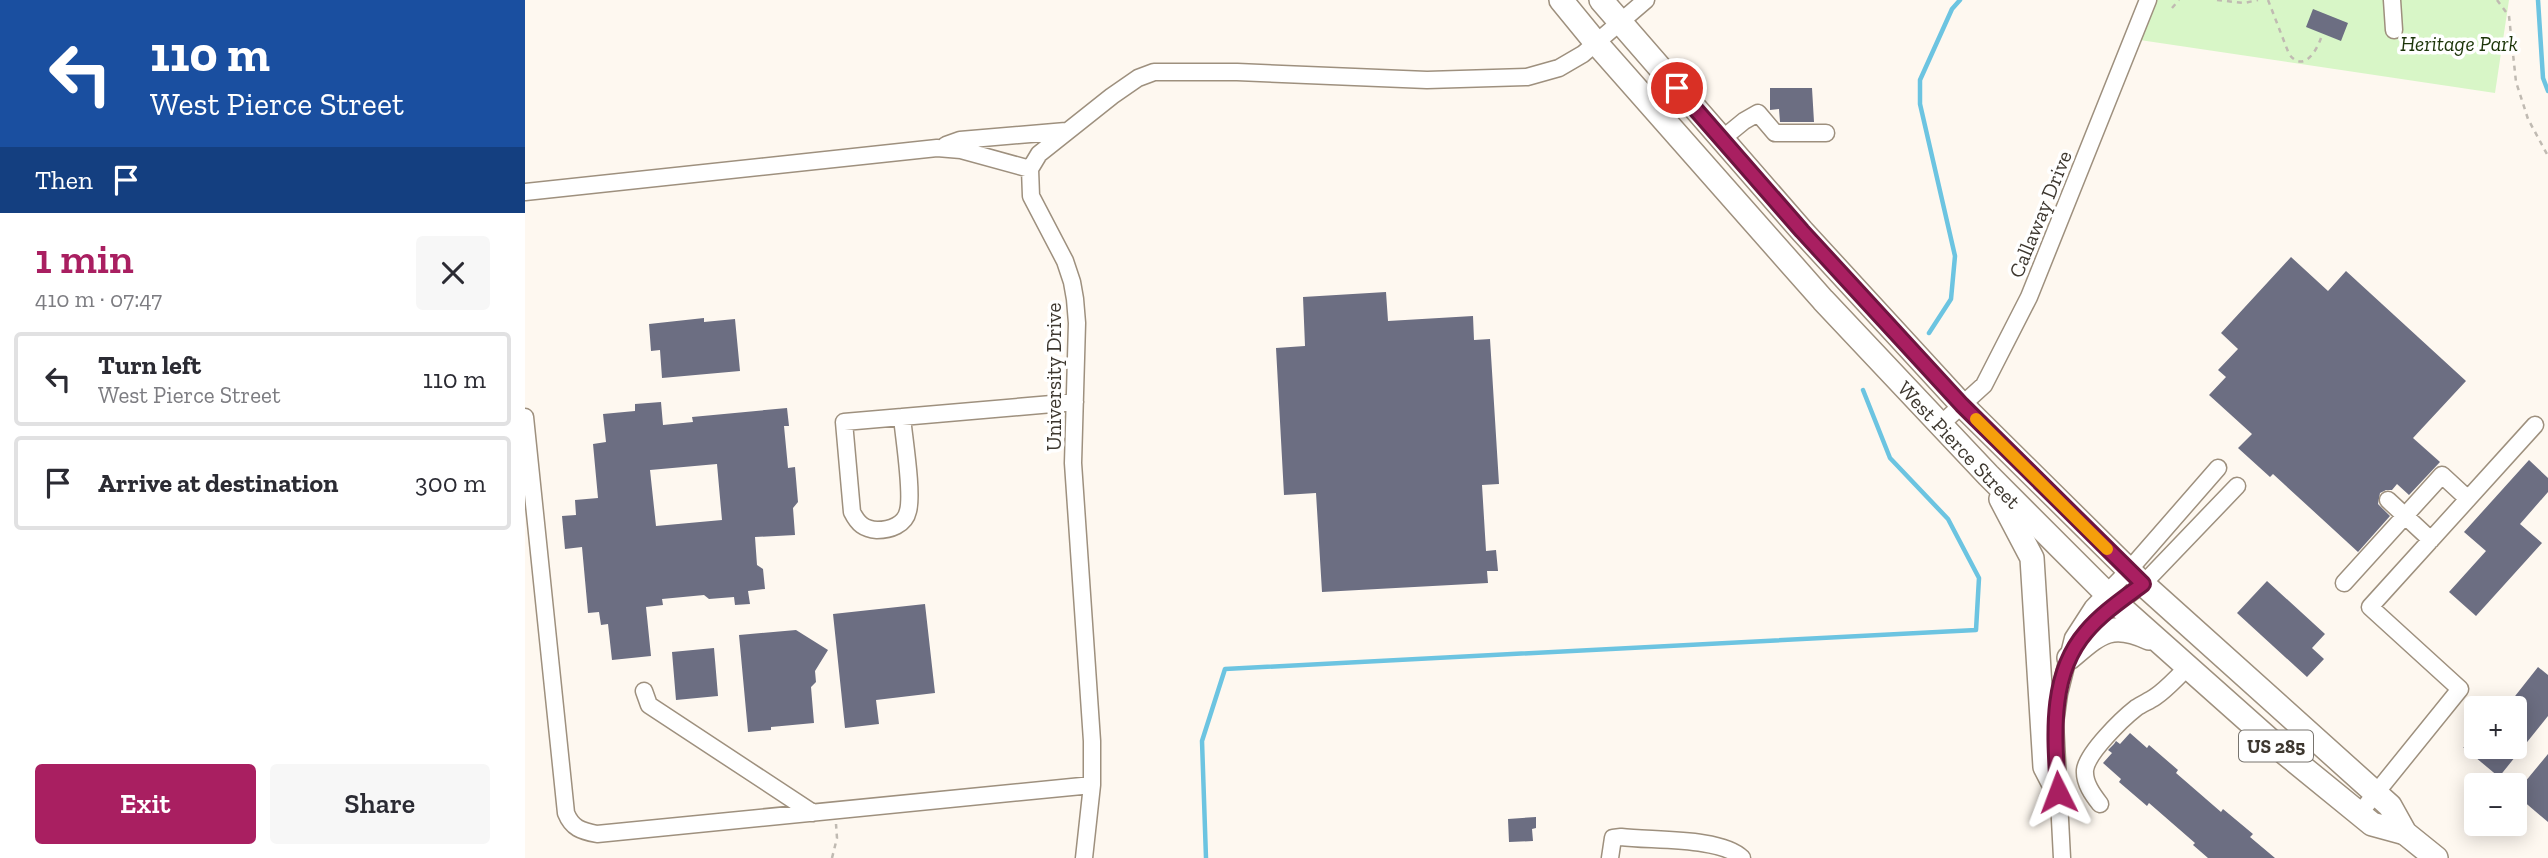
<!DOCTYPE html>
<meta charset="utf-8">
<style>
:root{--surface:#fff;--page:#f7f7f7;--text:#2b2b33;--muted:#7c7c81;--line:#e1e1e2;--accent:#a91f61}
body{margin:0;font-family:"Zilla Slab",serif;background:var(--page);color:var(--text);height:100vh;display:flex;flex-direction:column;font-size:26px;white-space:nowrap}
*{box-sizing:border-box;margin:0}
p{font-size:23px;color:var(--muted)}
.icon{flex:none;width:38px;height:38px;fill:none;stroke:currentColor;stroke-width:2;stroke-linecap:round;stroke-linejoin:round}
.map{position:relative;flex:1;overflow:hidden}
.drawer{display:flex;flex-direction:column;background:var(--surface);width:525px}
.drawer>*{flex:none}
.hud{background:#1a4fa0;color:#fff;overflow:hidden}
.buttons{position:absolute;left:1939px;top:696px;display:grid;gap:14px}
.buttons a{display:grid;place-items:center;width:63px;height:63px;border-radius:7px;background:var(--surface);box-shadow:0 4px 18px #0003;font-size:35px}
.pin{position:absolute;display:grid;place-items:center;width:60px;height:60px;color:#fff;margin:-30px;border:4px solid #fff;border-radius:50%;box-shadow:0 2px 7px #0007}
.me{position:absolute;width:77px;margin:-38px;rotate:357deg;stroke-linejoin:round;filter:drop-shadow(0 0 5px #0008)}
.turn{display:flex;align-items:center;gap:24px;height:147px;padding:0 35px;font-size:32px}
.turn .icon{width:91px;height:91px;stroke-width:2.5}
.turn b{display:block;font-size:49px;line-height:60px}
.then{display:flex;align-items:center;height:66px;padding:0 35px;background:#0003;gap:14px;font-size:26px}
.round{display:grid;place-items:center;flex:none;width:74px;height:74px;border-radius:7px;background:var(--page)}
.summary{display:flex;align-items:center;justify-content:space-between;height:119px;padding:0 35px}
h1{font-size:42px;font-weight:600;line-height:52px;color:var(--accent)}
.button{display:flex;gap:14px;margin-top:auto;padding:14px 35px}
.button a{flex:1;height:80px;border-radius:7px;background:var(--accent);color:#fff;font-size:28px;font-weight:600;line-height:80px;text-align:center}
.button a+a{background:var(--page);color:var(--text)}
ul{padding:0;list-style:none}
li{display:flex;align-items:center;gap:21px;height:94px;margin:0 14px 10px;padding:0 21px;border:4px solid var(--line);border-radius:7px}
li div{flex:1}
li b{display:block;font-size:26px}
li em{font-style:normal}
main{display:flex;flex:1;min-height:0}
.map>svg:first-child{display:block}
</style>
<main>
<section class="drawer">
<div class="hud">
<div class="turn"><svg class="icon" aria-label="left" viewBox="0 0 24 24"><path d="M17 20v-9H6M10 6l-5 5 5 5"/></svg><div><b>110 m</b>West Pierce Street</div></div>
<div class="then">Then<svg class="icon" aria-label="arrive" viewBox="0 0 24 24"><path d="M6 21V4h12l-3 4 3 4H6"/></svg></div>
</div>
<div class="summary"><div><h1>1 min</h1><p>410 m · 07:47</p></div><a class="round"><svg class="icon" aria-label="close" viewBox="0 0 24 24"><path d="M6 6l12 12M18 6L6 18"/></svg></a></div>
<ul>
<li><svg class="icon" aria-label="left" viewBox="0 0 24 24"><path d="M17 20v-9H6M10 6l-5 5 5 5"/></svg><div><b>Turn left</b><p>West Pierce Street</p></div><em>110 m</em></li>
<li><svg class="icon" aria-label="arrive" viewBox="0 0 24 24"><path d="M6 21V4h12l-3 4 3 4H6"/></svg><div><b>Arrive at destination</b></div><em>300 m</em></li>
</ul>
<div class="button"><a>Exit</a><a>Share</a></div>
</section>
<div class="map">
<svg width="2023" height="858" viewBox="0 0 2023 858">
<rect width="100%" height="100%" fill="#fef8f0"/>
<!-- green -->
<path fill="#d8f6c7" d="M1623,0H1984L1970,93L1608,39Z"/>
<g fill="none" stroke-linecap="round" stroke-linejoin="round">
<!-- stream -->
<path stroke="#6cc4e1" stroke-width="4.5" d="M2013,0L2018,78L2023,91
M1404,333L1426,299L1430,256L1395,104V80L1427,9L1435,0
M681,858L677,741L700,669L1451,630L1454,578L1423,519L1365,458L1338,390"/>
</g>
<!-- building -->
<path fill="#6c6e82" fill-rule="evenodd" d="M1788,9L1823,23L1816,41L1781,27Z
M1245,88H1287L1289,122H1255L1254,109L1245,110Z
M1766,257L1803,291L1821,271L1941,381L1888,438L1915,462L1884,495L1872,484L1867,490H1861L1855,493L1853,504L1865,516L1833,552L1748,474L1745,477L1713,448L1727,434L1684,395L1701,377L1693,370L1713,349L1696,333Z
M861,292L863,321L948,316L949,340L965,339L974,484L957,485L961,551L971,550L973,571H962L963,583L797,592L791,493L759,495L751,348L780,346L778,297Z
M179,318V322L210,319L215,371L137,378L135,350L126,351L124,324Z
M136,402L138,425L168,422L167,417L262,408L264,426H259L263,468L270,467L273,502L268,508L270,535L230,537L232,565L238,569L240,589L223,591L225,604L210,605L209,597L184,599L179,595L137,599L138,605L121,607L126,656L87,660L83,624L76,625L74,612L63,613L57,547L40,549L37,516L51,515L50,500L73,498L68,444L81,442L78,414L110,411V404ZM192,464L197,520L131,526L125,470Z
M2004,460L2023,478V492L1995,524L2017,543L1951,616L1924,592L1961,551L1939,532Z
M1742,581L1800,634L1787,648L1799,659L1782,677L1712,613Z
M400,604L410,693L351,700L354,724L320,728L308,614Z
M271,630L303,650L290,671L291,682L286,687L289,723L246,727V730L223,732L214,635Z
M189,648L193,696L151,700L147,652Z
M2013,667L2023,675V716L1974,777L1938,747H1990V709L1983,705Z
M1605,733L1622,748L1624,745L1653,770L1651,773L1696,812L1698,809L1728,834L1725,837L1750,858H1683L1668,845L1670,843L1624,803L1622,806L1594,782L1596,779L1578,763L1587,753L1583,750L1589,744L1591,741L1595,744Z
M2023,754V822L1990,794Z
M1011,817V828L1007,829L1008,841L984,842L983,819Z"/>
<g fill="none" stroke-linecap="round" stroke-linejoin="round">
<!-- minor casing -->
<g stroke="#9e907e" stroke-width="19">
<path id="minor" d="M1867,0L1869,30
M1197,139L1219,121L1233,113L1250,133H1301
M421,145L435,140L541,131
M0,192L412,148L436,150L505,169
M0,417L41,813C47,828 56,831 72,834L567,785
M377,417C379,439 388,493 383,511C380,525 365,530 352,530C339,529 333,524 327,512L319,422L550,402
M1416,424L1459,385L1504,297L1623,0
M1863,500L1906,540
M1819,583L1917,475L1943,499
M1555,641L1581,612L1618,584L1712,486
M119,691L124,705L288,813
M1575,804C1568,795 1559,783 1560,770C1562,753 1597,719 1611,708C1617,704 1624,701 1630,697C1642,689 1652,677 1662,668
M1834,814L1935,689L1845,607L2010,425
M559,858L567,785V741L548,463L552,323L550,299L547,282L540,261L506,196L505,169L514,154L587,96L613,78L629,72H712L902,80L1002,77L1034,68L1058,54L1121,0
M1085,858L1088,838L1096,837C1127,841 1196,837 1217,858
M1537,858L1530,723L1534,694L1548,638L1568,607L1604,570L1693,468"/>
</g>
<!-- highway casing -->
<g stroke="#9e907e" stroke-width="26">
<g id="highway">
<path id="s1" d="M1036,0L1072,44L1298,300L1463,475L1592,604L1755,749L1847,824L1880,833"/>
<path d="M1076,0L1277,231L1437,405L1618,584L1865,806L1880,833L1911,858"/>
<path d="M1476,499L1507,558L1520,767L1533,792"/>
<path d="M1544,658C1574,633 1585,620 1624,638"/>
</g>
</g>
<!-- path -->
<path stroke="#c0bab2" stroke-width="2.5" stroke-dasharray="5 5" stroke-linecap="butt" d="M1692,0L1719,3L1733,0
M1743,0L1764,54C1778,73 1791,52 1796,38
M1972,0L1984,16L1991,82L2003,119L2023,156
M1647,8L1654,0
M307,858L312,838L311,824"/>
<!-- minor -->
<use href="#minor" stroke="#fff" stroke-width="16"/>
<!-- highway -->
<use href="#highway" stroke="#fff" stroke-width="23"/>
</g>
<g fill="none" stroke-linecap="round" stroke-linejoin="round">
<!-- route casing -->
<g stroke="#6e143f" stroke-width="18">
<path id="route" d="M1152,88L1277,231L1437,405L1618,584C1598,599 1577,613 1561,632C1523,676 1530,739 1533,792"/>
</g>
<!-- route -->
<use href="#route" stroke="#a91f61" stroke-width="12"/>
<!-- slow -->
<path stroke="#f59e0b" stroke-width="12" d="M1451,419L1582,549"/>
</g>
<g text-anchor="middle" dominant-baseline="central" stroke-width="7" stroke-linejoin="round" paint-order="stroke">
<!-- shield labels -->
<rect fill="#fff" stroke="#78746e" stroke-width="2" x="1714" y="730.5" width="74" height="31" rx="5"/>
<g font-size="19" font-weight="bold" fill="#3e3830">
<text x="1751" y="746">US 285</text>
</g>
<!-- park labels -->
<g font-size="21" font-style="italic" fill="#1c3509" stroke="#fff">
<text x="1934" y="43">Heritage Park</text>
</g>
<!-- street labels -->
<g font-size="21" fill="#3e3830" stroke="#fff">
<text transform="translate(1515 214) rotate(-68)">Callaway Drive</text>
<text transform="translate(528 377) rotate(-90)">University Drive</text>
<text stroke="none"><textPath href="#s1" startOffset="597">West Pierce Street</textPath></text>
</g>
</g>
</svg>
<div class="buttons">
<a>+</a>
<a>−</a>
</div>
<div class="pin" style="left:1152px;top:88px;background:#d93025"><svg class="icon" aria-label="arrive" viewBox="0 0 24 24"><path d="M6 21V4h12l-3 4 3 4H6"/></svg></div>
<svg class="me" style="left:1533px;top:792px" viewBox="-20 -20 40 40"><path d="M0-17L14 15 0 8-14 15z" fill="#a91f61" stroke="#fff" stroke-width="4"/></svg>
</div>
</main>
